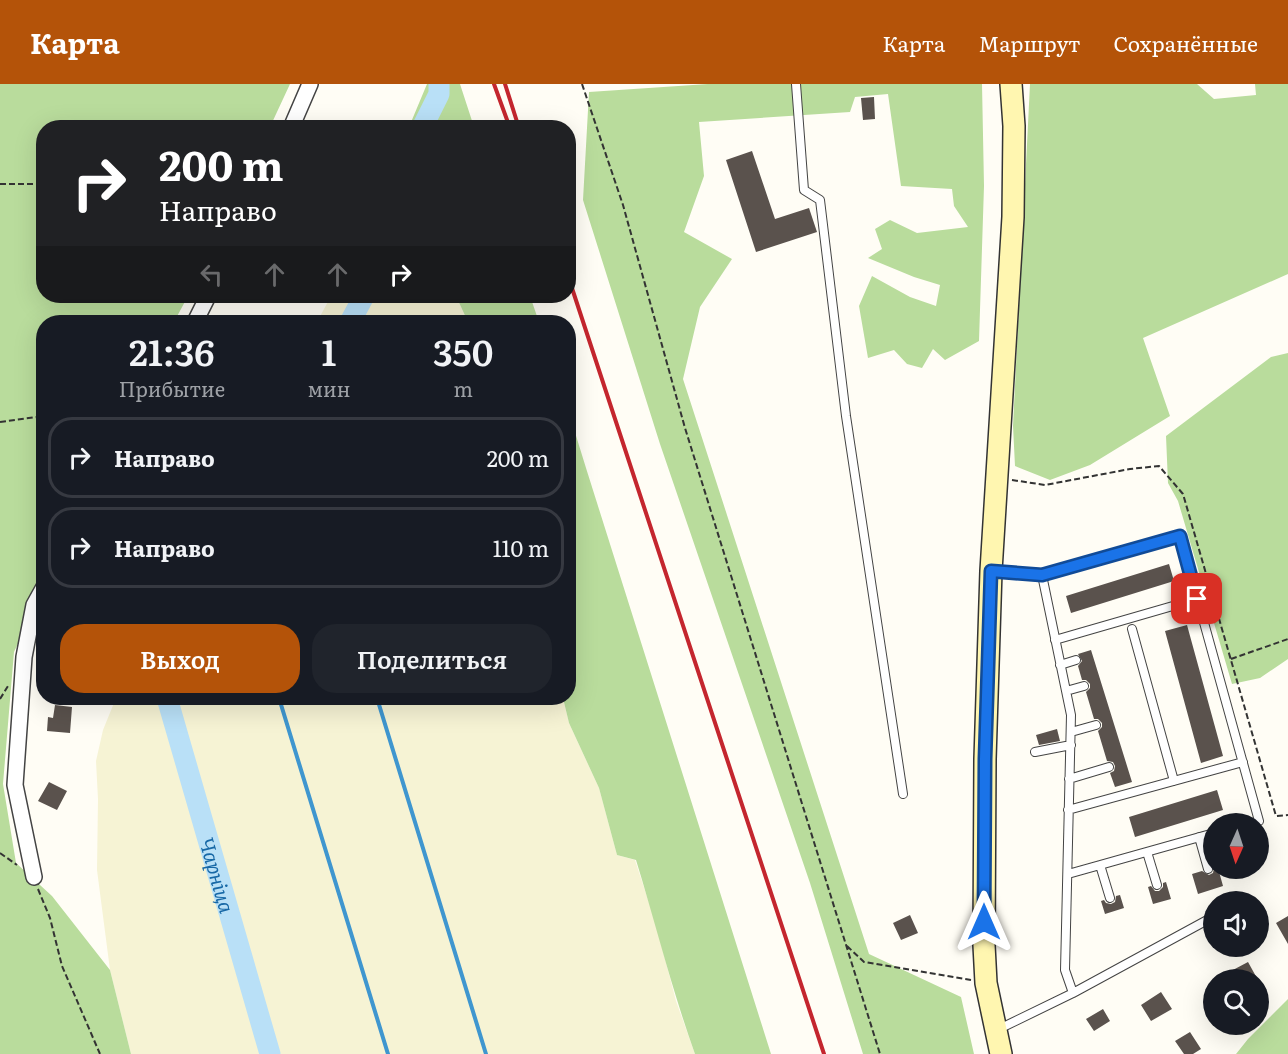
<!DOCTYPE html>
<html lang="ru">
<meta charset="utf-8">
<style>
:root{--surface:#171b24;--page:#20242c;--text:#f1f3f6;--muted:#9ea1a6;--line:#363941;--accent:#b45309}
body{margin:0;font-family:Literata,serif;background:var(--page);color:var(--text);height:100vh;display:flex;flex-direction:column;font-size:22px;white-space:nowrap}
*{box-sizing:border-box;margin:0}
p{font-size:20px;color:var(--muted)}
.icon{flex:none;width:33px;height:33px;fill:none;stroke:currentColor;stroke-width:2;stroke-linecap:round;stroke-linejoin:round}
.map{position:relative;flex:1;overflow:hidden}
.sheet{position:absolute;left:36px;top:231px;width:540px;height:390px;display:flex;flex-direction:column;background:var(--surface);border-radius:24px;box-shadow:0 6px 24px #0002}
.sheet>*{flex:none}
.guide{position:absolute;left:36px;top:36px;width:540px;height:183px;border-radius:24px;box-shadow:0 6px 24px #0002;background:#202124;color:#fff;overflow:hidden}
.needle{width:39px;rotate:183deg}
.controls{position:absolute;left:1203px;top:729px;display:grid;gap:12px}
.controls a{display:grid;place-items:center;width:66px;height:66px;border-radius:50%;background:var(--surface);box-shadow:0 6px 24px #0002;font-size:30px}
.pin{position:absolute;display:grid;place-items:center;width:51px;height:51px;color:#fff;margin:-26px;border-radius:12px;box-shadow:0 3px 9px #0006}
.me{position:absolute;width:66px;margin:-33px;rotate:0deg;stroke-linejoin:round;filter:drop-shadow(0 0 4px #0008)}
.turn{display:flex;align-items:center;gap:21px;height:126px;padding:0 24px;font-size:27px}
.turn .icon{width:78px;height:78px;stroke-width:2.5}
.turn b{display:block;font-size:42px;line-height:51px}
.lanes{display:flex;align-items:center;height:57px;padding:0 24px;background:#0003;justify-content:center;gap:30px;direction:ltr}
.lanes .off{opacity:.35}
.eta{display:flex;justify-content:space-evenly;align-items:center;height:102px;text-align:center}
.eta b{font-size:36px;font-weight:600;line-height:42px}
.primary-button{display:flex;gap:12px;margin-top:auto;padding:12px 24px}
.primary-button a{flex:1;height:69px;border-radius:24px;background:var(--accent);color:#fff;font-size:24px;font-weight:600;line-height:69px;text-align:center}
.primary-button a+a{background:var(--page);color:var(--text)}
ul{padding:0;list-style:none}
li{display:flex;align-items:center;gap:18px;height:81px;margin:0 12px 9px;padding:0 12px;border:3px solid var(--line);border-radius:24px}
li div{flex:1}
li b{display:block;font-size:22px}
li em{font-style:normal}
header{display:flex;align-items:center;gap:36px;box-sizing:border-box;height:84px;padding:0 30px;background:var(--accent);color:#fff}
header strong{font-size:28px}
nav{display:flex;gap:33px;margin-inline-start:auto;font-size:21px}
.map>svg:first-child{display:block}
</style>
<header>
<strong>Карта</strong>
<nav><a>Карта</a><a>Маршрут</a><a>Сохранённые</a></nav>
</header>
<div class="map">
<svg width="1288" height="970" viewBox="0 0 1288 970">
<rect width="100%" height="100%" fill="#fffdf5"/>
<!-- farmland -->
<path fill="#f6f3d4" d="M331,212H456L468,238H317Z
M116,614H563L569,639L599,704L617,771L635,776L656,840L676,917L695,970H131L110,886L97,786L98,715L96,677L103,646Z"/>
<!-- forest -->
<path fill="#b9dc9c" d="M0,0H290L270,43L44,44V212H188L174,238H44L43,507L14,568L3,700L16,779L52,812L110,886L131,970H0Z
M427,0H460L474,43H409Z
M708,0H982L984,102L979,257L945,276L933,265L922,284L907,280L894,266L868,274L859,222L872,192L910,213L936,222L940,201L914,193L868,174L882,165L875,145L890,136L917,149L968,143L954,122L952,105L901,102L888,10L855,13L850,28L699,38L704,92L684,148L732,175L700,223L683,295L869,870L961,913L974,970H863L810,799L660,360L583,116L589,8Z
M1030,0H1197L1214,15L1256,11L1255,0H1288V190L1143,254L1170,332L1090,381L1050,396L1015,382L1013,342Z
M456,212H530L539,238H468Z
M1288,269V575L1260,594L1232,600L1178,417L1168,399L1166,352L1271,273Z
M569,329L586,384L771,970H695C672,906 656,841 636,776L617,771L599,704L569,639L563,614H568Z
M1288,915V970H1236L1248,955Z"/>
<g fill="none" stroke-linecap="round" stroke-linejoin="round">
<!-- stream -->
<path stroke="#3f96cf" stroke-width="4" d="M279,614L388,970
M377,614L486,970"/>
<!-- river -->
<g stroke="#b9e0f7" stroke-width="21">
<path d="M422,44L439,10V0"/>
<path d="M350,238L364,212"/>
<path id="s1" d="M167,614L270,970"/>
</g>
</g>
<!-- building -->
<path fill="#5a524d" d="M874,13L875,35L863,36L861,14Z
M752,67L775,135L809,124L817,148L756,168L726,76Z
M1169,480L1174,497L1071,529L1066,512Z
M1187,541L1223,672L1201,679L1165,547Z
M1091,566L1132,698L1115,703L1110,689L1114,687L1115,682L1113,678L1107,677L1098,647L1102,643V639L1098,635H1094L1086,608L1090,604V600L1086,596H1082L1078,582L1082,577L1078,570Z
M55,621L72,623L70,649L47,647L48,633L53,634Z
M1057,645L1060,657L1039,661L1036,651Z
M49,698L67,707L57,726L38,717Z
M1217,706L1223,726L1135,753L1129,733Z
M1214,784H1218L1223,802L1198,810L1192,790L1202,787L1209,791L1213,789Z
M1166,798L1171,815L1153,820L1148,803L1151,802L1155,807H1159L1163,803V799Z
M1120,811L1124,824L1105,830L1101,817L1104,816L1106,819L1111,820L1115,818L1116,812Z
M910,831L918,849L901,856L893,839Z
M1288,832V860L1276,839Z
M1248,878L1258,896H1236L1231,887Z
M1161,908L1172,925L1151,937L1141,921Z
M1103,925L1110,937L1094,947L1086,935Z
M1190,948L1201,965L1193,970H1184L1175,957Z"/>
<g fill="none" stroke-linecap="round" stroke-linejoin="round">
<!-- lane casing -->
<g stroke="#444" stroke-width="10">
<path id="lane" d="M796,0L804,106L820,116L846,332L903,710
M992,487L1042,491L1180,452L1259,737L1249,740
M1132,545L1174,697
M1055,556L1197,515
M1060,581L1076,576
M1066,607L1084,602
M1071,648L1096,641
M1035,668L1071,661
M1069,695L1109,683
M1068,726L1243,678
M1199,753L1208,785
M1147,768L1157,801
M1100,781L1110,814
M1068,790L1214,749
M1073,909L1211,834
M999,945L1073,909L1065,886L1071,631L1042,491"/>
</g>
<!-- street casing -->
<g stroke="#444" stroke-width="18">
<path id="street" d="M291,44L310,0
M195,238L208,212
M34,793L15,701L24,573L34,521L44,503"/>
</g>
<!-- secondary casing -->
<g stroke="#333" stroke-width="24">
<path id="secondary" d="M1001,970L986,899L984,861L985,675L991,487L1013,133L1014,42L1011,0"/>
</g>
<!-- path -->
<path stroke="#333" stroke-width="2" stroke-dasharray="6 3" stroke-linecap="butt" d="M582,0L623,121L685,344L880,970
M0,100H44
M0,338L44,332
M1012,396L1045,401L1130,385L1159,382L1183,410L1276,732L1288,731
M1231,575L1288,555
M0,615L8,602
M0,769L17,781
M38,805L50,834L62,882L100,970
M847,862L864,878L971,896"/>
<!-- lane -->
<use href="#lane" stroke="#fff" stroke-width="8"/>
<!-- street -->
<use href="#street" stroke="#fff" stroke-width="15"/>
<!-- secondary -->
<use href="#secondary" stroke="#fff6b0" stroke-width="21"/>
<!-- rail -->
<path stroke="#c4262e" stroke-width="4" d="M494,0L510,44
M505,0L519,44
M568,192L824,970"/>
</g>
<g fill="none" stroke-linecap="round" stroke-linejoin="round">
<!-- route casing -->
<g stroke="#114b97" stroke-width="15">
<path id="route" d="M984,838L985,675L991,487L1042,491L1180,452L1197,515"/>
</g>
<!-- route -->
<use href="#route" stroke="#1a73e8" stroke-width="10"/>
</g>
<g text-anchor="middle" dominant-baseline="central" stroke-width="6" stroke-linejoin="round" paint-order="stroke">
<!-- water labels -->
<g font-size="20" font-style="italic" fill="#1768a6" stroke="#fff">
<text stroke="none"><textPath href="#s1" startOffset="184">Чарніца</textPath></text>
</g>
</g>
</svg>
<div class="controls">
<a><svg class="needle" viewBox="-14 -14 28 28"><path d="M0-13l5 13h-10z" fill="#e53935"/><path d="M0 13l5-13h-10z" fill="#9ea1a6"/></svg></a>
<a><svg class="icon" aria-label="sound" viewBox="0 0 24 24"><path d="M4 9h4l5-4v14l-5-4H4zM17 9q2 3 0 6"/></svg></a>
<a><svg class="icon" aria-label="search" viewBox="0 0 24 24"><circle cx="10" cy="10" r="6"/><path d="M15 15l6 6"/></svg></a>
</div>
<div class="pin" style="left:1197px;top:515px;background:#d93025"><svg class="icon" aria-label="arrive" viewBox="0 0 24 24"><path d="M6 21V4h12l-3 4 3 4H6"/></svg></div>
<svg class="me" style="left:984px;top:838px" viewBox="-20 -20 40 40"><path d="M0-17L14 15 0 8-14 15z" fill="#1a73e8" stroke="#fff" stroke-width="4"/></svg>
<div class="guide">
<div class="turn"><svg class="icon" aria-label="right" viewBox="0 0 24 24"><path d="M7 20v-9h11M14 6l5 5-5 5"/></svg><div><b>200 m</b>Направо</div></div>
<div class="lanes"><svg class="icon off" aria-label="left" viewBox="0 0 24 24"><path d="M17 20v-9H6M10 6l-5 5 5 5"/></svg><svg class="icon off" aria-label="ahead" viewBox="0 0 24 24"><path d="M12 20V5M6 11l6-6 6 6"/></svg><svg class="icon off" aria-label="ahead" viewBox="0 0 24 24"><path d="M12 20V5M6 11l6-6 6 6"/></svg><svg class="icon" aria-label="right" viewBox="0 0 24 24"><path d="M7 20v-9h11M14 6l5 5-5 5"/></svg></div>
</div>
<section class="sheet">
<div class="eta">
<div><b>21:36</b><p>Прибытие</p></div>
<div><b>1</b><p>мин</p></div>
<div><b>350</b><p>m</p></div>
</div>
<ul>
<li><svg class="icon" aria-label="right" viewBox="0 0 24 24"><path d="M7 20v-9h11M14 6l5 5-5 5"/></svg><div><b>Направо</b></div><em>200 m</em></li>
<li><svg class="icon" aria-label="right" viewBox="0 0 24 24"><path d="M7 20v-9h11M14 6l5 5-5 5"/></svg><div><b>Направо</b></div><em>110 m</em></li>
</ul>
<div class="primary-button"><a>Выход</a><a>Поделиться</a></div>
</section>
</div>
